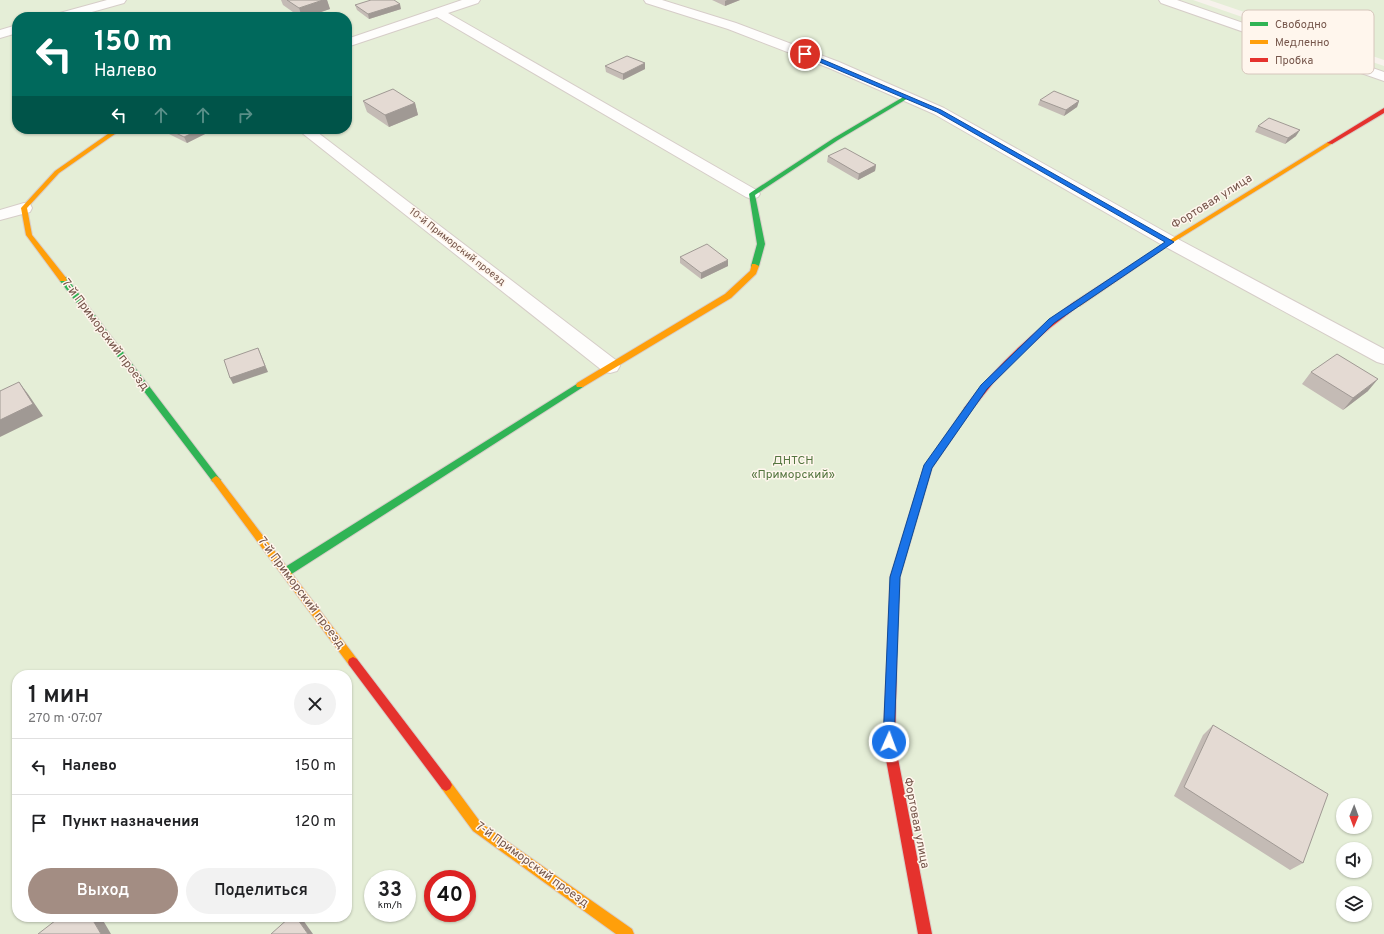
<!DOCTYPE html>
<html lang="ru">
<meta charset="utf-8">
<style>
:root{--surface:#fff;--page:#f2f2f2;--text:#202124;--muted:#757577;--line:#e0e0e0;--accent:#a38d83}
body{margin:0;font-family:Overpass,sans-serif;background:var(--page);color:var(--text);height:100vh;display:flex;flex-direction:column;font-size:15px;white-space:nowrap}
*{box-sizing:border-box;margin:0}
p{font-size:13px;color:var(--muted)}
.icon{flex:none;width:22px;height:22px;fill:none;stroke:currentColor;stroke-width:2;stroke-linecap:round;stroke-linejoin:round}
.map{position:relative;flex:1;overflow:hidden}
.side{position:absolute;left:12px;top:670px;width:340px;height:252px;display:flex;flex-direction:column;background:var(--surface);border-radius:16px;box-shadow:0 1px 3px #0004}
.side>*{flex:none}
.banner{position:absolute;left:12px;top:12px;width:340px;height:122px;border-radius:16px;box-shadow:0 1px 3px #0004;background:#00695c;color:#fff;overflow:hidden}
.needle{width:26px;rotate:181deg}
.controls{position:absolute;left:1336px;top:798px;display:grid;gap:8px}
.controls a{display:grid;place-items:center;width:36px;height:36px;border-radius:50%;background:var(--surface);box-shadow:0 1px 3px #0004;font-size:20px}
.speed{position:absolute;left:364px;top:870px;display:flex;gap:8px;font-size:20px;font-weight:700;text-align:center}
.speed>*{display:grid;place-content:center;width:52px;height:52px;border-radius:50%;background:var(--surface);box-shadow:0 1px 3px #0004;line-height:1}
.speed small{font-size:10px;font-weight:400}
.speed .limit{border:6px solid #d22;background:#fff;color:#111}
.pin{position:absolute;display:grid;place-items:center;width:34px;height:34px;color:#fff;margin:-17px;border:2px solid #fff;border-radius:50%;box-shadow:0 1px 4px #0007}
.me{position:absolute;width:44px;margin:-22px;rotate:2deg;stroke-linejoin:round;filter:drop-shadow(0 0 3px #0008)}
.turn{display:flex;align-items:center;gap:14px;height:84px;padding:0 16px;font-size:18px}
.turn .icon{width:52px;height:52px;stroke-width:2.5}
.turn b{display:block;font-size:28px;line-height:34px}
.lanes{display:flex;align-items:center;height:38px;padding:0 16px;background:#0003;justify-content:center;gap:20px;direction:ltr}
.lanes .off{opacity:.35}
.round{display:grid;place-items:center;flex:none;width:42px;height:42px;border-radius:21px;background:var(--page)}
.summary{display:flex;align-items:center;justify-content:space-between;height:68px;padding:0 16px}
h1{font-size:24px;font-weight:600;line-height:30px}
.action{display:flex;gap:8px;margin-top:auto;padding:8px 16px}
.action a{flex:1;height:46px;border-radius:24px;background:var(--accent);color:#fff;font-size:16px;font-weight:600;line-height:46px;text-align:center}
.action a+a{background:var(--page);color:var(--text)}
ul{padding:0;list-style:none}
li{display:flex;align-items:center;gap:12px;height:56px;padding:0 16px;border-top:1px solid var(--line)}
li div{flex:1}
li b{display:block;font-size:15px}
li em{font-style:normal}
.map>svg:first-child{display:block}
</style>
<div class="map">
<svg width="1384" height="934" viewBox="0 0 1384 934">
<rect width="100%" height="100%" fill="#f7f2ec"/>
<!-- green -->
<path fill="#e5eed7" fill-rule="evenodd" d="M0,0H1193L1384,66V934H0ZM17,17H347V129H17ZM17,675H347V917H17ZM1343,805H1365V827H1343ZM1343,849H1365V871H1343ZM373,879H407V913H373ZM433,879H467V913H433ZM1343,893H1365V915H1343Z
M1209,0H1384V60Z"/>
<g fill="none" stroke-linecap="round" stroke-linejoin="round">
<!-- street casing -->
<g stroke="#d6cdc8" stroke-width="2">
<path id="street" d="M107,0H126L124,3L74,17H54L56,14Z
M462,0H480L478,3L448,13L758,191L760,194L758,197L752,199L746,197L437,17L347,47V39Z
M644,0H662L736,23L839,62L944,108L1176,238L1384,349V364L1377,362L1164,246L934,114L829,68L728,29L646,3Z
M1159,0H1177L1384,72V81L1161,3Z
M17,25V33L0,38V30Z
M297,129H313L617,361L620,366L617,371L610,373L603,371Z
M24,203L30,204L32,208L30,212L0,220V210Z"/>
</g>
<!-- fast casing -->
<g stroke="#d7cdc8" stroke-width="2">
<path id="fast" d="M905,96L910,97L838,140L755,195L765,244L759,266L755,268H752L751,266L757,244L749,194L750,193L834,138Z
M60,277H66L219,478L221,480L219,482H213L60,281Z
M580,382L584,385L583,387L290,575L286,576L282,575L281,572L282,569Z
M968,406L971,407L972,409L971,411L932,468L900,577L897,658L896,661L892,663L888,661L887,658L890,577L924,467L965,407Z"/>
</g>
<!-- slow casing -->
<g stroke="#d7cdc8" stroke-width="2">
<path id="slow" d="M115,129H122L59,173L27,208L32,235L67,279L66,281H60L26,235L21,208L55,171Z
M1328,142L1333,143L1172,243L1080,306H1074V302L1168,241Z
M752,264H755L759,266L756,274L731,298L583,387H577L576,385L577,383L725,294L750,271Z
M216,476L219,478L357,659L358,662L357,665L353,667L349,665L213,482L211,480L213,478Z
M446,779L450,781L481,823L632,929L634,934H616L473,831L442,789L440,785L442,781Z"/>
</g>
<!-- jam casing -->
<g stroke="#d7cdc8" stroke-width="2">
<path id="jam" d="M1384,108V113L1332,144L1327,143Z
M1074,302H1080L1081,304L1050,328L1021,354L994,382L971,411H965L964,409L965,407C996,366 1032,332 1074,302Z
M892,653L896,655L897,658L895,743L932,934H918L883,743L887,658L888,655Z
M353,657L357,659L450,781L452,785L450,789L446,791L442,789L349,665L348,662L349,659Z"/>
</g>
<!-- street -->
<use href="#street" fill="#fefdfc" fill-rule="evenodd"/>
<!-- fast -->
<use href="#fast" fill="#30b455" fill-rule="evenodd"/>
<!-- slow -->
<use href="#slow" fill="#ff9f0a" fill-rule="evenodd"/>
<!-- jam -->
<use href="#jam" fill="#e5322d" fill-rule="evenodd"/>
</g>
<!-- wall -->
<path fill="#c4bbb5" d="M281,0H327L330,9L306,17H300L283,5Z
M712,0H740L725,6Z
M355,5L401,9L369,19L357,10Z
M645,63V69L623,80L606,72L605,66Z
M1040,100L1079,101L1077,107L1064,116L1038,105Z
M363,101L415,103L418,115L389,127L367,112Z
M1258,126L1296,136L1285,144L1255,132Z
M166,129H205L207,133L187,143L167,133Z
M828,156L876,165L875,171L858,180L827,162Z
M680,257L728,266L701,279L680,263Z
M1311,372L1368,391L1343,410L1302,384Z
M1213,725L1303,863L1290,870L1174,796L1203,735Z"/>
<!-- shaded-wall -->
<path fill="#a09994" d="M323,0H327L330,9L306,17H302L299,8Z
M727,0H740L725,6V1Z
M400,4L401,9L369,19L368,14Z
M645,63V69L623,80V74Z
M1079,101L1077,107L1064,116L1066,110Z
M415,103L418,115L389,127L385,115Z
M201,129H205L207,133L187,143L184,137Z
M1300,130L1296,136L1285,144L1288,138Z
M876,165L875,171L858,180L859,174Z
M728,260V266L701,279V273Z
M258,348L261,355L268,372L233,384L230,378Z
M1378,379L1368,391L1343,410L1353,398Z
M19,382L28,394L43,416L0,437V420Z
M91,917H101L111,934H101Z
M296,917H299L303,920L313,934H308Z"/>
<!-- building -->
<path fill="#e4dad3" stroke="#a09994" d="M287,0H323L299,8Z
M371,0H394L400,4L368,14L355,5Z
M627,56L645,63L623,74L605,66Z
M393,89L415,103L385,115L363,101Z
M1054,91L1079,101L1066,110L1040,100Z
M1269,118L1300,130L1288,138L1258,126Z
M168,129H201L184,137Z
M845,148L876,165L859,174L828,156Z
M707,244L728,260L701,273L680,257Z
M258,348L265,366L230,378L224,360Z
M1337,354L1378,379L1353,398L1311,372Z
M19,382L33,404L0,420V391Z
M1213,725L1328,794L1303,863L1184,787Z
M60,917H91L101,934H38Z
M290,917H296L308,934H271Z"/>
<!-- route -->
<path fill="#1a73e8" stroke="#114b97" d="M805,52L941,110L1174,242L1054,323L987,389L932,468L900,577L894,742L893,746L889,748L885,746L883,742L890,577L924,465L981,385L1049,319L1165,242L937,112L803,55L802,54Z"/>
<g text-anchor="middle" dominant-baseline="central" stroke-width="3" stroke-linejoin="round" paint-order="stroke">
<!-- far-street labels -->
<g font-size="10" fill="#76564b" stroke="#fff6ed">
<text transform="translate(457 247) rotate(38)">10-й Приморский проезд</text>
</g>
<!-- street labels -->
<g font-size="12" fill="#76564b" stroke="#fff6ed">
<text transform="translate(1212 202) rotate(-32)">Фортовая улица</text>
<text transform="translate(105 335) rotate(53)">7-й Приморский проезд</text>
<text transform="translate(301 593) rotate(53)">7-й Приморский проезд</text>
<text transform="translate(916 823) rotate(79)">Фортовая улица</text>
<text transform="translate(532 865) rotate(36)">7-й Приморский проезд</text>
</g>
<!-- park labels -->
<g font-size="12" fill="#557640" stroke="#fff6ed">
<text x="793" y="461">ДНТСН<tspan x="793" dy="14">«Приморский»</tspan></text>
</g>
</g>
<!-- legend -->
<rect x="1242" y="10" width="132" height="64" rx="6" fill="#fff6ed" stroke="#d6c6bc" stroke-width="1"/>
<rect x="1250" y="22" width="18" height="4" fill="#30b455"/>
<rect x="1250" y="40" width="18" height="4" fill="#ff9f0a"/>
<rect x="1250" y="58" width="18" height="4" fill="#e5322d"/>
<g font-size="11" fill="#76564b">
<text x="1275" y="28">Свободно</text>
<text x="1275" y="46">Медленно</text>
<text x="1275" y="64">Пробка</text>
</g>
</svg>
<div class="controls">
<a><svg class="needle" viewBox="-14 -14 28 28"><path d="M0-13l5 13h-10z" fill="#e53935"/><path d="M0 13l5-13h-10z" fill="#757577"/></svg></a>
<a><svg class="icon" aria-label="sound" viewBox="0 0 24 24"><path d="M4 9h4l5-4v14l-5-4H4zM17 9q2 3 0 6"/></svg></a>
<a><svg class="icon" aria-label="layers" viewBox="0 0 24 24"><path d="M12 4l9 5-9 5-9-5zM3 14l9 5 9-5"/></svg></a>
</div>
<div class="speed"><div>33<small>km/h</small></div><div class="limit">40</div></div>
<div class="pin" style="left:805px;top:54px;background:#d93025"><svg class="icon" aria-label="arrive" viewBox="0 0 24 24"><path d="M6 21V4h12l-3 4 3 4H6"/></svg></div>
<svg class="me" style="left:889px;top:742px" viewBox="-20 -20 40 40"><circle r="17" fill="#1a73e8" stroke="#fff" stroke-width="3"/><path d="M0-11L8 9 0 5-8 9z" fill="#fff"/></svg>
<div class="banner">
<div class="turn"><svg class="icon" aria-label="left" viewBox="0 0 24 24"><path d="M17 20v-9H6M10 6l-5 5 5 5"/></svg><div><b>150 m</b>Налево</div></div>
<div class="lanes"><svg class="icon" aria-label="left" viewBox="0 0 24 24"><path d="M17 20v-9H6M10 6l-5 5 5 5"/></svg><svg class="icon off" aria-label="ahead" viewBox="0 0 24 24"><path d="M12 20V5M6 11l6-6 6 6"/></svg><svg class="icon off" aria-label="ahead" viewBox="0 0 24 24"><path d="M12 20V5M6 11l6-6 6 6"/></svg><svg class="icon off" aria-label="right" viewBox="0 0 24 24"><path d="M7 20v-9h11M14 6l5 5-5 5"/></svg></div>
</div>
<section class="side">
<div class="summary"><div><h1>1 мин</h1><p>270 m · 07:07</p></div><a class="round"><svg class="icon" aria-label="close" viewBox="0 0 24 24"><path d="M6 6l12 12M18 6L6 18"/></svg></a></div>
<ul>
<li><svg class="icon" aria-label="left" viewBox="0 0 24 24"><path d="M17 20v-9H6M10 6l-5 5 5 5"/></svg><div><b>Налево</b></div><em>150 m</em></li>
<li><svg class="icon" aria-label="arrive" viewBox="0 0 24 24"><path d="M6 21V4h12l-3 4 3 4H6"/></svg><div><b>Пункт назначения</b></div><em>120 m</em></li>
</ul>
<div class="action"><a>Выход</a><a>Поделиться</a></div>
</section>
</div>
